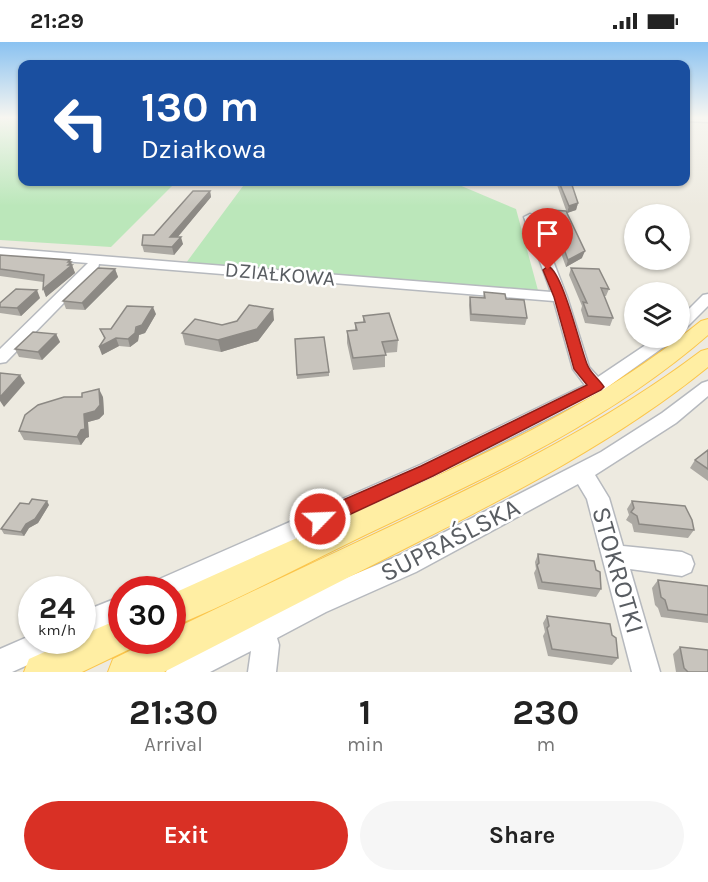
<!DOCTYPE html>
<meta charset="utf-8">
<style>
:root{--surface:#fff;--page:#f6f6f6;--text:#222;--muted:#767676;--accent:#d93025}
body{margin:0;font-family:Karla,sans-serif;background:var(--page);color:var(--text);height:100vh;display:flex;flex-direction:column;font-size:22px;white-space:nowrap}
*{box-sizing:border-box;margin:0}
p{font-size:20px;color:var(--muted)}
.icon{flex:none;width:33px;height:33px;fill:none;stroke:currentColor;stroke-width:2;stroke-linecap:round;stroke-linejoin:round}
.map{position:relative;height:630px;overflow:hidden}
.panel{display:flex;flex-direction:column;background:var(--surface);flex:1}
.panel>*{flex:none}
.hud{position:absolute;left:18px;top:18px;width:672px;height:126px;border-radius:12px;box-shadow:0 2px 4px #0004;background:#1a4fa0;color:#fff;overflow:hidden}
.tools{position:absolute;left:624px;top:162px;display:grid;gap:12px}
.tools a{display:grid;place-items:center;width:66px;height:66px;border-radius:50%;background:var(--surface);box-shadow:0 2px 4px #0004;font-size:30px}
.speed{position:absolute;left:18px;top:534px;display:flex;gap:12px;font-size:30px;font-weight:700;text-align:center}
.speed>*{display:grid;place-content:center;width:78px;height:78px;border-radius:50%;background:var(--surface);box-shadow:0 2px 4px #0004;line-height:1}
.speed small{font-size:15px;font-weight:400}
.speed .limit{border:9px solid #d22;background:#fff;color:#111}
.pin{position:absolute;display:grid;place-items:center;width:51px;height:51px;color:#fff;margin:-62px -26px;border-radius:50% 50% 50% 0;rotate:-45deg;box-shadow:0 0 6px #0007}
.pin .icon{rotate:45deg}
.me{position:absolute;width:66px;margin:-33px;rotate:66deg;stroke-linejoin:round;filter:drop-shadow(0 0 4px #0008)}
.turn{display:flex;align-items:center;gap:21px;height:126px;padding:0 24px;font-size:27px}
.turn .icon{width:78px;height:78px;stroke-width:2.5}
.turn b{display:block;font-size:42px;line-height:51px}
.eta{display:flex;justify-content:space-evenly;align-items:center;height:102px;text-align:center}
.eta b{font-size:36px;font-weight:700;line-height:42px}
.action{display:flex;gap:12px;margin-top:auto;padding:12px 24px}
.action a{flex:1;height:69px;border-radius:36px;background:var(--accent);color:#fff;font-size:24px;font-weight:700;line-height:69px;text-align:center}
.action a+a{background:var(--page);color:var(--text)}
.status{display:flex;justify-content:space-between;align-items:center;height:42px;padding:0 30px;background:var(--surface);direction:ltr}
.status svg{height:16px;fill:currentColor}
.map>svg:first-child{display:block}
</style>
<div class="status"><b>21:29</b><svg viewBox="0 0 49 12"><path d="M0 12V9h3v3zM5 12V6h3v6zM10 12V3h3v9zM15 12V0h3v12zM26 1h20v11H26zM47 4h2v5h-2z"/></svg></div>
<div class="map">
<svg width="708" height="630" viewBox="0 0 708 630">
<rect width="100%" height="100%" fill="#edeae0"/>
<!-- green -->
<path fill="#bbe7ba" d="M0,76H22V140H176L111,205L0,198Z
M246,140H452L516,167L539,252L186,221Z"/>
<g fill="none" stroke-linecap="round" stroke-linejoin="round">
<!-- minor casing -->
<g stroke="#b6b9be" stroke-width="3">
<path id="minor" d="M686,76H708V80L686,79Z
M530,172L536,175L567,255L589,325L598,335L656,296H674L672,299L602,349L434,435L172,557V548H152L155,539L420,423L585,343L573,327L554,259L99,222L98,226L6,320L0,321V307L88,221L0,214V206L551,250L524,175Z
M708,252V264L685,287L680,288V276L703,253Z
M708,339V354L676,381L595,433L609,456L623,504L682,510L691,514L694,522L691,530L682,534L630,527L660,630H632L587,457L578,442L416,530L326,570L277,596L279,603L276,630H248L251,609L210,630H166L170,620L308,552L398,514L601,410L662,371L702,341Z
M122,554V580L82,597V570Z
M32,593V598H64L61,608L12,630H0V607Z"/>
</g>
<!-- major casing -->
<g stroke="#fbc54b" stroke-width="2">
<path id="major" d="M708,277V293C607,381 485,436 365,493C301,524 238,558 172,585V552C242,520 311,490 381,459C494,409 604,358 701,279Z
M708,307V325C618,398 515,451 412,503C329,545 246,588 164,630H108L113,617L152,598H172V588C243,554 314,520 385,487C495,435 603,383 701,309Z
M122,576V598H137L134,605L82,630H24L29,617L71,598H82V593Z"/>
</g>
<!-- minor -->
<use href="#minor" fill="#fff" fill-rule="evenodd"/>
<!-- major -->
<use href="#major" fill="#ffeea3" fill-rule="evenodd"/>
</g>
<!-- wall -->
<path fill="#aca9a3" d="M556,140H571L578,161L576,168L567,171L582,216L566,225L548,175L550,168L567,171Z
M210,149L211,155L177,195L183,202L174,213L144,210L142,203Z
M0,213L71,220L75,231L46,255L43,240L0,234Z
M571,226L609,247L606,254H604L613,276L610,284L585,281L581,268L582,264L569,233Z
M115,227L118,235L85,268L66,267L63,259Z
M484,250L506,257L527,276L525,283L470,279L469,263L470,255L483,256Z
M40,256L21,274L0,271V261Z
M156,272L145,291L139,293L138,299L130,305L119,304L102,313L104,296L100,287H111Z
M363,274L398,298L397,310L385,311V325L353,328L347,301V289H355V281L363,280Z
M274,278L258,299L221,310L185,303L182,291L222,283Z
M56,292L60,300L42,318L19,315L15,307Z
M295,297L329,330V334L297,337Z
M103,355L104,372L99,377L88,380L89,395L86,396L81,403L24,398L19,389Z
M708,408V439L690,426L695,418Z
M632,459L694,488L688,496L634,490L632,482L626,478L629,473L627,467Z
M49,463L38,481L29,486L24,494L4,492L1,487Z
M538,512L601,547L596,555L538,547L534,531L536,527L535,520Z
M658,538L708,544V581L661,575L658,566L655,563L652,546Z
M547,574L618,616L612,623L548,614L543,594L545,590L543,581Z
M680,605L708,630H676L673,612Z"/>
<!-- shaded-wall -->
<path fill="#8c8984" d="M210,149L211,155L172,202L170,195Z
M578,161L576,168L567,171L569,164Z
M181,195L183,202L174,213L172,205Z
M585,209L582,216L566,225L568,218Z
M70,218L75,231L46,255L43,247Z
M115,227L118,235L85,268L82,261Z
M37,248L40,256L21,274L17,266Z
M153,265L156,272L145,291L139,293L138,299L130,305L128,297Z
M273,267L274,278L258,299L221,310L218,298Z
M56,292L60,300L42,318L38,310Z
M116,296L119,304L102,313L99,305Z
M20,333L25,341L4,365L0,359V355Z
M99,347L103,355L104,372L99,377L88,380L89,395L86,396L81,403L77,395L84,372Z
M47,459L49,463L38,481L29,486L24,494L21,490L26,482Z"/>
<!-- building -->
<path fill="#c8c4bd" stroke="#8c8984" stroke-width="1.5" d="M559,140H571L578,161L569,164Z
M193,149H210L170,195H181L172,205L142,203L143,193H154Z
M550,168L566,169L585,209L568,218Z
M0,213L70,218L68,220H71L68,223H72L43,247L44,233L0,227Z
M98,226L115,227L82,261L63,259Z
M571,226L599,227L609,247L601,246L613,276L588,274L583,260L587,261Z
M16,247L37,248L17,266L0,265V261Z
M484,250L505,252L506,257L524,258L527,276L471,272L470,255L485,256Z
M249,263L273,267L257,287L218,298L182,291L195,277L222,283L237,279Z
M127,264L153,265L142,283L136,285L135,291L128,297L116,296L99,305L105,296L100,287H111Z
M389,271L398,298L382,300L386,313L353,316L347,289L357,288L355,281L365,280L363,274Z
M33,290L56,292L38,310L15,307Z
M324,295L329,330L297,333L295,297Z
M0,331L20,333L0,355Z
M99,347L100,363L95,369L84,372L85,387L81,388L77,395L19,389L25,373L38,363L64,355H82V351Z
M708,408V427L695,418Z
M32,457L47,459L35,477L26,482L21,490L1,487L20,461L29,462Z
M632,459L685,464L692,478L694,488L639,482L637,474L631,470L634,466Z
M538,512L594,519L596,528L600,530L601,547L542,540L537,523L539,521Z
M658,538L708,544V573L668,568L665,558L661,555Z
M547,574L610,582L612,593L616,596L618,616L552,607L547,586L549,584Z
M680,605L708,608V630H688L684,626Z"/>
<!-- sky -->
<linearGradient id="sky" x2="0" y2="1"><stop stop-color="#8ac2f1"/><stop offset="0.46" stop-color="#f7f6f1"/><stop offset="1" stop-color="#f7f6f1" stop-opacity="0"/></linearGradient>
<rect width="708" height="164" fill="url(#sky)"/>
<!-- route -->
<path fill="#d93025" stroke="#8d1f18" stroke-width="1.5" d="M548,224C563,230 580,305 587,322C590,331 599,337 604,345L601,348L433,434L327,483L320,486L313,483L311,477L313,471L421,424L587,343L574,327L554,255L543,228Z"/>
<g text-anchor="middle" dominant-baseline="central" stroke-width="5" stroke-linejoin="round" paint-order="stroke">
<!-- street labels -->
<g font-size="21" fill="#595d62" stroke="#fff">
<text transform="translate(280 232) rotate(5)">DZIAŁKOWA</text>
</g>
<!-- near-street labels -->
<g font-size="26" fill="#595d62" stroke="#fff">
<text transform="translate(450 498) rotate(-27)">SUPRAŚLSKA</text>
<text transform="translate(618 528) rotate(74)">STOKROTKI</text>
</g>
</g>
</svg>
<div class="tools">
<a><svg class="icon" aria-label="search" viewBox="0 0 24 24"><circle cx="10" cy="10" r="6"/><path d="M15 15l6 6"/></svg></a>
<a><svg class="icon" aria-label="layers" viewBox="0 0 24 24"><path d="M12 4l9 5-9 5-9-5zM3 14l9 5 9-5"/></svg></a>
</div>
<div class="speed"><div>24<small>km/h</small></div><div class="limit">30</div></div>
<div class="pin" style="left:548px;top:228px;background:#d93025"><svg class="icon" aria-label="arrive" viewBox="0 0 24 24"><path d="M6 21V4h12l-3 4 3 4H6"/></svg></div>
<svg class="me" style="left:320px;top:477px" viewBox="-20 -20 40 40"><circle r="17" fill="#d93025" stroke="#fff" stroke-width="3"/><path d="M0-11L8 9 0 5-8 9z" fill="#fff"/></svg>
<div class="hud">
<div class="turn"><svg class="icon" aria-label="left" viewBox="0 0 24 24"><path d="M17 20v-9H6M10 6l-5 5 5 5"/></svg><div><b>130 m</b>Działkowa</div></div>
</div>
</div>
<section class="panel">
<div class="eta">
<div><b>21:30</b><p>Arrival</p></div>
<div><b>1</b><p>min</p></div>
<div><b>230</b><p>m</p></div>
</div>
<div class="action"><a>Exit</a><a>Share</a></div>
</section>
